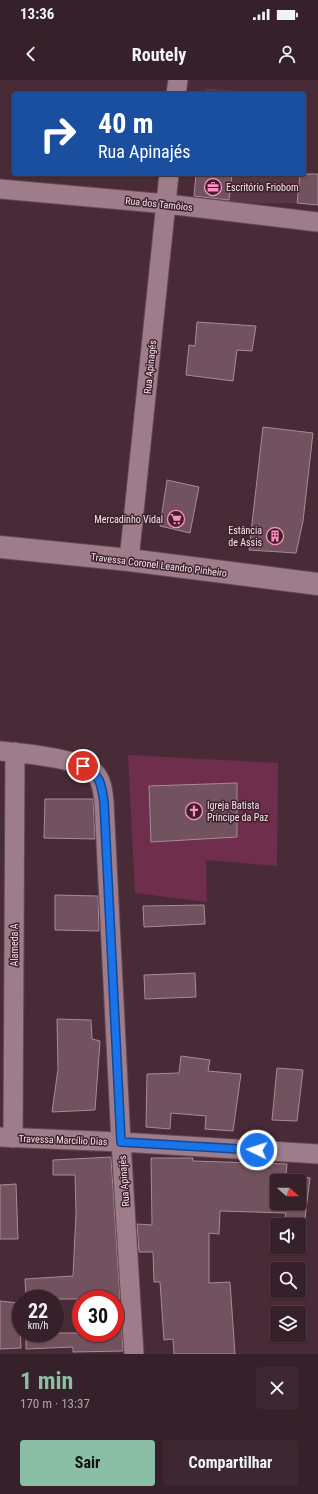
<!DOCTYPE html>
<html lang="pt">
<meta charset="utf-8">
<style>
:root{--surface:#362029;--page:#3d2831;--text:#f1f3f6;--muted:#aaa3a8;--line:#503e46;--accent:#8abfa5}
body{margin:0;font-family:"Roboto Condensed",sans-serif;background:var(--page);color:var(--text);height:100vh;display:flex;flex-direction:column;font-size:15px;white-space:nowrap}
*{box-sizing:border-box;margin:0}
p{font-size:13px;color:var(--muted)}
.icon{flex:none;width:22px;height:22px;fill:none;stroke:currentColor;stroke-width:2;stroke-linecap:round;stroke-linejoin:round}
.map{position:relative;height:1274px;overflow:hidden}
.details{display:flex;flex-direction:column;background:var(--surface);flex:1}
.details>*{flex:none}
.banner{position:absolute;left:12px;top:12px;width:294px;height:84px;border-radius:4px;box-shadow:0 1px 3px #0004,0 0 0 1px var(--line);background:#1a4fa0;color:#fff;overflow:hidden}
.needle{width:26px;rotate:111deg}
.controls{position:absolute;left:270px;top:1094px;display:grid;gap:8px}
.controls a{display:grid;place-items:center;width:36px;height:36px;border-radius:4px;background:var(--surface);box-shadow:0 1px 3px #0004,0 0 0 1px var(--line);font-size:20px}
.speed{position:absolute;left:12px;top:1210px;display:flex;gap:8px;font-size:20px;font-weight:700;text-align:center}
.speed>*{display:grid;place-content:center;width:52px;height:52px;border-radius:50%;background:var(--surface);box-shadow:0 1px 3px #0004,0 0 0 1px var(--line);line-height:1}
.speed small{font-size:10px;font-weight:400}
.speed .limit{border:6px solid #d22;background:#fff;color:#111}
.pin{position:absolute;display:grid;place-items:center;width:34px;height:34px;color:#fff;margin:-17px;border:2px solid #fff;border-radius:50%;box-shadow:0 1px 4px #0007}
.me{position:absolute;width:44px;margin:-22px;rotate:274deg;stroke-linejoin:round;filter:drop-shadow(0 0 3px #0008)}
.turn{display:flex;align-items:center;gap:14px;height:84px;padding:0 20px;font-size:18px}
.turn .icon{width:52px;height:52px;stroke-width:2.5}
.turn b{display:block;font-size:28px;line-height:34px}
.round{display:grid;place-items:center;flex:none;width:42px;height:42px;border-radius:4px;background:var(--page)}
.overview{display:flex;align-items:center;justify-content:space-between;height:68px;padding:0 20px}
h1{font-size:24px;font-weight:700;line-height:30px;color:var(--accent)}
.primary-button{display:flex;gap:8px;margin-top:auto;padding:8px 20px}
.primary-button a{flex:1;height:46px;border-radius:4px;background:var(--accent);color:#111;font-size:16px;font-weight:700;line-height:46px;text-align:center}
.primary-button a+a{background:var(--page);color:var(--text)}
.status{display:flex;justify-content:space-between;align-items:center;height:28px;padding:0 20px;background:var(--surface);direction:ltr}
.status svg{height:11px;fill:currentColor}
header{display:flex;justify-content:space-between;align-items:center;height:52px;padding:0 20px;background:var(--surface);font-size:18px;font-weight:700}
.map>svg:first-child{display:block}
</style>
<div class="status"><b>13:36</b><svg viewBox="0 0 49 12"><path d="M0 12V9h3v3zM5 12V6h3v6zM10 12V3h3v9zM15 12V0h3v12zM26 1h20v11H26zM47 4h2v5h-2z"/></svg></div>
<header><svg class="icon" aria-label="back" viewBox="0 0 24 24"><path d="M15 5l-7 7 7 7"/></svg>Routely<svg class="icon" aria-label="person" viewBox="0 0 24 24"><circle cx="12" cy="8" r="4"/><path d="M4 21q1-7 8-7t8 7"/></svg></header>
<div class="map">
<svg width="318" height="1274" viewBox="0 0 318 1274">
<rect width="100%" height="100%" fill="#482b37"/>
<!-- built -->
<path fill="#583644" d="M205,8L257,13L267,14H205Z
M196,94H299L296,123L229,124L193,120Z"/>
<!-- green -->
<path fill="#6f2e4c" d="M128,675L278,683L277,786L206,780L207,822L135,813Z"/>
<!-- building -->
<path fill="#71525e" stroke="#ac8997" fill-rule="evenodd" d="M196,94H232L229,120L194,116Z
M300,94H318V125L297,123Z
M197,242L256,246L252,271L237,270L233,301L186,295L189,265L195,266Z
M263,347L313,353L303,441L296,473L249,470Z
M167,400L199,407L190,453L160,446Z
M237,703V757L151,762L149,706Z
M45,719H93L95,759L44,758Z
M55,815L98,816L99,851L55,850Z
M204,825L205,844L144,847L143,826Z
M195,893L196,917L145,919L144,895Z
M57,939L91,940L92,959L100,961L95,1030L52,1032L58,989Z
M181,976L210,980L208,991L241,994L233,1051L205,1049L206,1036L171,1033L170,1049L146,1047L147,994L179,993Z
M277,988L303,990L297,1041L272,1040Z
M111,1077L120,1219H26L25,1199L73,1196L76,1133L75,1095H53V1080Z
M151,1078H193V1081L287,1084L286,1094L310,1098L304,1146L284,1143L286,1133L220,1131L219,1154L209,1153V1203L230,1202L235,1274H174L173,1259L164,1260L160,1202H154L153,1172H139L137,1144L152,1145ZM277,1101H299V1123H277Z
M16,1104L18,1159H0V1105Z
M0,1221L19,1223L21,1268L0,1269Z
M115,1234H121L123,1271L73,1272V1267L26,1269V1253H115Z"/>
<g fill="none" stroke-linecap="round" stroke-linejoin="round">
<!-- street casing -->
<g stroke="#624a55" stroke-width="21">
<path id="street" d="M176,14L178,0
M0,109L167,124L318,142
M129,480L169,94
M0,671C21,673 80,678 95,693C102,700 103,712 104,722L121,1062L134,1274
M0,1057L121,1062L318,1074
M13,1058L15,672"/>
</g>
<!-- secondary casing -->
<g stroke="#624a55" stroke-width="24">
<path id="secondary" d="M0,467L129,480L318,504"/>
</g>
<!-- street -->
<use href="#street" stroke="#9e7c8a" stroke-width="19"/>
<!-- secondary -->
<use href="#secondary" stroke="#9e7c8a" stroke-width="22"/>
</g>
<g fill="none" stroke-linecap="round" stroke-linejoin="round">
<!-- route casing -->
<g stroke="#114b97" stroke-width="10">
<path id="route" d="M83,686C101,697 101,702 104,722L121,1062L257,1070"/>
</g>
<!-- route -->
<use href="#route" stroke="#1a73e8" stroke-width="7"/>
</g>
<!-- icons -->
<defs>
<g id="office-ring" transform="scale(0.9)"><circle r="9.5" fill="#3d212d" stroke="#fd8ebf" stroke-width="1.5"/><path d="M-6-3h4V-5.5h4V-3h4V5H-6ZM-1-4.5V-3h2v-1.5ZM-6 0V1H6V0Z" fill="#fd8ebf"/></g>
<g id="supermarket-ring" transform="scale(0.9)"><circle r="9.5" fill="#3d212d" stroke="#fd8ebf" stroke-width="1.5"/><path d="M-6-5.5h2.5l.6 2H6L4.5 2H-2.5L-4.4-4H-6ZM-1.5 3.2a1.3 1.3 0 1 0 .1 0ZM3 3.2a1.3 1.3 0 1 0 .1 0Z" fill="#fd8ebf"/></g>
<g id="building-ring" transform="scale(0.9)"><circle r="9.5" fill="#3d212d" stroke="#fd8ebf" stroke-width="1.5"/><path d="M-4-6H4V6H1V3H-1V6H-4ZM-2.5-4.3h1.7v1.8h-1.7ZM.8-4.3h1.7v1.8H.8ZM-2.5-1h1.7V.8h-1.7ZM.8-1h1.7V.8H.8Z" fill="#fd8ebf"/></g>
<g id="church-ring" transform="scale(0.9)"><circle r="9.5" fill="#3d212d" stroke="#fd8ebf" stroke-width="1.5"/><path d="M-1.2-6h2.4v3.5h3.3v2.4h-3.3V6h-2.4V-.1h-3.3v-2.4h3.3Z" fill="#fd8ebf"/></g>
</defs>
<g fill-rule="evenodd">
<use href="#office-ring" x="213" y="107"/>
<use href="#supermarket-ring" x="176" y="439"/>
<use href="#building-ring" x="275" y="456"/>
<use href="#church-ring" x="194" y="731"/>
</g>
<g text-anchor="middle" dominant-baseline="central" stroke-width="3" stroke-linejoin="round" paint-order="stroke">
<!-- poi labels -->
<g font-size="10" fill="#f9e6ed" stroke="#3d212d" text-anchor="start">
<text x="226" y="107">Escritório Friobom</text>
<text x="163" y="439" text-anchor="end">Mercadinho Vidal</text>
<text x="262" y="450" text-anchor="end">Estância<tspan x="262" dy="12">de Assis</tspan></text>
<text x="207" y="725">Igreja Batista<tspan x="207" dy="12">Príncipe da Paz</tspan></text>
</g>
<!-- street labels -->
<g font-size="10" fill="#f9e6ed" stroke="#3d212d">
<text transform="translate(159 124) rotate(6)">Rua dos Tamôios</text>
<text transform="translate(150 287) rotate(-84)">Rua Apinagés</text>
<text transform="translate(159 485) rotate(7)">Travessa Coronel Leandro Pinheiro</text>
<text transform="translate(14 865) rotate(-90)">Alameda A</text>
<text transform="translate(63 1060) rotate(2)">Travessa Marcílio Dias</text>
<text transform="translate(124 1101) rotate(-94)">Rua Apinajés</text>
</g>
</g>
</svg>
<div class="controls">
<a><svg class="needle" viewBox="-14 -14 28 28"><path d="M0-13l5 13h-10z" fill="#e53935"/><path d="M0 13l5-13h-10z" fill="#aaa3a8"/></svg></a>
<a><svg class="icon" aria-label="sound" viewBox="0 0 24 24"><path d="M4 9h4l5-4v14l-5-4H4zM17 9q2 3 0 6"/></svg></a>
<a><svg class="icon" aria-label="search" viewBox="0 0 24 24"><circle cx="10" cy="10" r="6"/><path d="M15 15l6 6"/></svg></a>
<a><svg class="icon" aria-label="layers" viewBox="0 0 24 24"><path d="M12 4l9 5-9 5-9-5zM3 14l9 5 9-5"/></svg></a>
</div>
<div class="speed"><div>22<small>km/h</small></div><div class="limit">30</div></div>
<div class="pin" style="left:83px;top:686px;background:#d93025"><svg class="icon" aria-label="arrive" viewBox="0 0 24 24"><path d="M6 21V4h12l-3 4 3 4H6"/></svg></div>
<svg class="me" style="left:257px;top:1070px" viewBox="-20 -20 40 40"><circle r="17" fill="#1a73e8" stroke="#fff" stroke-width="3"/><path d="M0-11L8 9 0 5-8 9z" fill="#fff"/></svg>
<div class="banner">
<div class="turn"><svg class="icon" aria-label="right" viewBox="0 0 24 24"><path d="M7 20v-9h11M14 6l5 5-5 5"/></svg><div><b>40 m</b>Rua Apinajés</div></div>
</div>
</div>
<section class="details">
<div class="overview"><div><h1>1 min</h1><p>170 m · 13:37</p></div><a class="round"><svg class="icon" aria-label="close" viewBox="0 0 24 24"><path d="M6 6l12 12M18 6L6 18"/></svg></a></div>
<div class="primary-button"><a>Sair</a><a>Compartilhar</a></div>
</section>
